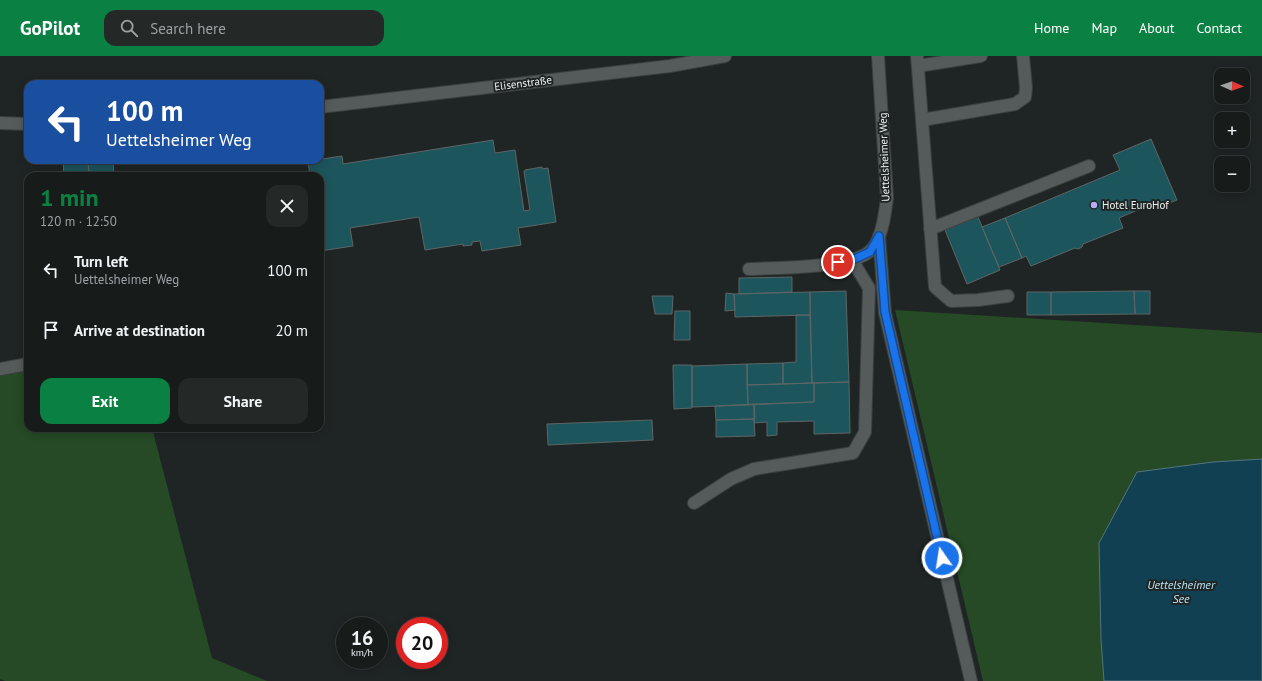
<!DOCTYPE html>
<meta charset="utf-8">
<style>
:root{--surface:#171c1b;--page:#242928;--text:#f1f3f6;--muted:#9ea1a3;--line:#363a3a;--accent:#0b8043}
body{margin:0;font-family:"PT Sans",sans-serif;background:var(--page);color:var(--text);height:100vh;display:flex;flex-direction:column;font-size:15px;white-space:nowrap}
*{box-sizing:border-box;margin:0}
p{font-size:13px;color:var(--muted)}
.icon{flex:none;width:22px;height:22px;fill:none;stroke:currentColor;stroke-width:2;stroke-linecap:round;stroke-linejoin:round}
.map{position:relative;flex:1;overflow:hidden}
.panel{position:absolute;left:24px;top:116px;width:300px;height:260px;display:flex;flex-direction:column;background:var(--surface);border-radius:12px;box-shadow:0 2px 10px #0003,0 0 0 1px var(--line)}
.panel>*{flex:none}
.banner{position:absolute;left:24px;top:24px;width:300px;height:84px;border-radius:12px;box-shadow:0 2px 10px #0003,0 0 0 1px var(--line);background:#1a4fa0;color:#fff;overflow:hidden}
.needle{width:26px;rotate:92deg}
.tools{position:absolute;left:1214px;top:12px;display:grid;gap:8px}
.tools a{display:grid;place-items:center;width:36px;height:36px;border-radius:8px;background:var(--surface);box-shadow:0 2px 10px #0003,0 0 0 1px var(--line);font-size:20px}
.speed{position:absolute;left:336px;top:561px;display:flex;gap:8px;font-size:20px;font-weight:700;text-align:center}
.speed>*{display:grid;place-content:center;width:52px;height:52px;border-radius:50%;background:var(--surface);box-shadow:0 2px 10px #0003,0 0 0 1px var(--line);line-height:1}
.speed small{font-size:10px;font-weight:400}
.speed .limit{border:6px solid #d22;background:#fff;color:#111}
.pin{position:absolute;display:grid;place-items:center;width:34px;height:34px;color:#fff;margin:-17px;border:2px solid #fff;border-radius:50%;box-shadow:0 1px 4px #0007}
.me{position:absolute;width:44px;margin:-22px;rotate:347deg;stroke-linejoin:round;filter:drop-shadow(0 0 3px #0008)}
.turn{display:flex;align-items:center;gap:14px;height:84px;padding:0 16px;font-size:18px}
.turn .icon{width:52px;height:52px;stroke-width:2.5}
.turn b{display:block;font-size:28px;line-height:34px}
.round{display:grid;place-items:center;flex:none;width:42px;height:42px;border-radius:12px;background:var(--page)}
.overview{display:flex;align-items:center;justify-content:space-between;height:68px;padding:0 16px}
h1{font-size:24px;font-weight:700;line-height:30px;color:var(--accent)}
.primary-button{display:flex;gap:8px;margin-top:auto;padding:8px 16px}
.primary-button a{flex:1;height:46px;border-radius:12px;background:var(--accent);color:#fff;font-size:16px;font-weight:700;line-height:46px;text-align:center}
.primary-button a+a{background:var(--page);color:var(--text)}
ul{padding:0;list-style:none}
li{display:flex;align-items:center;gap:12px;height:60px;padding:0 16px}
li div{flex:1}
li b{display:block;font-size:15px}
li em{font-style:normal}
header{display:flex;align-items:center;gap:24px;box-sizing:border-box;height:56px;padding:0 20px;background:var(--accent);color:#fff}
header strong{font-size:19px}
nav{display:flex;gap:22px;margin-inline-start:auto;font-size:14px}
.search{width:280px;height:36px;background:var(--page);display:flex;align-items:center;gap:10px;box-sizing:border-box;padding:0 14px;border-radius:12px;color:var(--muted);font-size:15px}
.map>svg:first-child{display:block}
</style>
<header>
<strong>GoPilot</strong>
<div class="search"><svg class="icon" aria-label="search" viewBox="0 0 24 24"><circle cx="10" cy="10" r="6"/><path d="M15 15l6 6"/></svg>Search here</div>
<nav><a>Home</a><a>Map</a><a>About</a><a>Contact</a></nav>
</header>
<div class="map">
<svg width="1262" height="625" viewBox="0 0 1262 625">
<rect width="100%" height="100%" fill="#1f2524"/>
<!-- green -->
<path fill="#254a25" d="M895,254L1262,277V403L1099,487L1101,583L1104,625H983Z
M28,312V372H152L212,602L267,625H5L0,623V319Z"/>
<!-- water -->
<path fill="#114052" stroke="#537582" d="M1262,403V625H1104L1101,583L1099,487L1137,416L1213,406Z"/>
<!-- building -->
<path fill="#1d555c" stroke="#5e6566" d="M1151,83L1177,144L1159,151L1156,146L1119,162L1123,172L1083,188L1082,191L1078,193L1075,192L1031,210L1026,200L1022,202L1005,162L1120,114L1113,99Z
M493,84L495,97L515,94L524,155L530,154L524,116L525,114L542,111V113L548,112L556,166L518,172L521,189L482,195L480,185L472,186V189L463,190V188L425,194L419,161L350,172L353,190L320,195V120H310L308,105L342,100L343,108Z
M63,104H88L89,120H64Z
M88,104H113L114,120H89Z
M978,161L1000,214L967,228L945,174Z
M1005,162L1022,202L999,211L982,171Z
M792,221V236L739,238V222Z
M846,235L849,326L812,327L810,236Z
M1134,235H1150V258H1135Z
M1134,235L1135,258L1051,259V236Z
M810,236V259L735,261L734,238Z
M1027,236H1051V259H1027Z
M726,237L734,238L735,254L725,255Z
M652,240H673L672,258H655Z
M675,255H690V284H674Z
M796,259H810L812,327L783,328V307L796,306Z
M783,307V328L747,329V308Z
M747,308L748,349L692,351V310Z
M673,309H692V352L674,353Z
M849,326L850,377L814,378V365L777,366V379L767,380V366L754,367V348L814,346V327Z
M814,327V346L748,349L747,329Z
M754,348L755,363L716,364L715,350Z
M754,363L755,380L716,381V364Z
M652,364L653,384L548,389L547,368Z"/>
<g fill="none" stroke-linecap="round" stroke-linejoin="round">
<!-- minor casing -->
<g stroke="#3b403f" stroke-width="14">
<path id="minor" d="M917,0L935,231L951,245L978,244L1008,240
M918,10L981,0
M320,51L670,10L725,0
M922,64L1015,48L1025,41L1026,32L1023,0
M0,67L28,68
M930,173L1089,110
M879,180L885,257L971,625
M749,213C775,212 850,212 869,196C882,186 885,157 887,142L878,0
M0,313L28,308
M694,447L731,423L754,413L853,397L865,376L869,232L852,204"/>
</g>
<!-- minor -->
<use href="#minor" stroke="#545b5a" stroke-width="12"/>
</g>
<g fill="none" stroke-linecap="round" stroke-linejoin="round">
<!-- route casing -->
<g stroke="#114b97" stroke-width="10">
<path id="route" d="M838,206L852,204L870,196L879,180L885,256L942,502"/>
</g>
<!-- route -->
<use href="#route" stroke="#1a73e8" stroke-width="7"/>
</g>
<!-- markers -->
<circle fill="#b8abf7" stroke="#1f2524" stroke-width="1.5" cx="1094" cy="149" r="4"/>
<g text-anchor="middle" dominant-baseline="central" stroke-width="4" stroke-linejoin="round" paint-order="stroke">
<!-- street labels -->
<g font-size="11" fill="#eef2f1" stroke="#1f2524">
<text transform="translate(523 27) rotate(-7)">Elisenstraße</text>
<text transform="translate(884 101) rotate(-92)">Uettelsheimer Weg</text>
</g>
<!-- poi labels -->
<g font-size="11" fill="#eef2f1" stroke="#1f2524" text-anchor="start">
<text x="1102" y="149">Hotel EuroHof</text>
</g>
<!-- water labels -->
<g font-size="12" font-style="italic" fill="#bae4f7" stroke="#1f2524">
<text x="1181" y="528">Uettelsheimer<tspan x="1181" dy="14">See</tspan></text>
</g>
</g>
</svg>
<div class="tools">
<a><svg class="needle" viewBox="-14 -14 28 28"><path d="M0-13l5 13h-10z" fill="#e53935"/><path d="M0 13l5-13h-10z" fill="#9ea1a3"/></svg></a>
<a>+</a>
<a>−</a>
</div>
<div class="speed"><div>16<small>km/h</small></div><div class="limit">20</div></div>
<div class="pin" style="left:838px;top:206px;background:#d93025"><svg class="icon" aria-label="arrive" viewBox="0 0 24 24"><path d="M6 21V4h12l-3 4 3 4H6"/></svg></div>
<svg class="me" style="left:942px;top:502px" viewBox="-20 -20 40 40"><circle r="17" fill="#1a73e8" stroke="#fff" stroke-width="3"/><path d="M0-11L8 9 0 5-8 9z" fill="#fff"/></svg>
<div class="banner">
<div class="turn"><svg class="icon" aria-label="left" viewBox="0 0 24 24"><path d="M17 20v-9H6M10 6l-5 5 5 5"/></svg><div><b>100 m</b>Uettelsheimer Weg</div></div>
</div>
<section class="panel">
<div class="overview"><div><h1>1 min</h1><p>120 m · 12:50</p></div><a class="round"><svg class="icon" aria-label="close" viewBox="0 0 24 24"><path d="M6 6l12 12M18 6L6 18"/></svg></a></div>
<ul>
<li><svg class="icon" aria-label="left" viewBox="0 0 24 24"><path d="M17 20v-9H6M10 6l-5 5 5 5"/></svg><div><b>Turn left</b><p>Uettelsheimer Weg</p></div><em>100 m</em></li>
<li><svg class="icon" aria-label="arrive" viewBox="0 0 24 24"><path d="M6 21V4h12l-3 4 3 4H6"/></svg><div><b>Arrive at destination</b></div><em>20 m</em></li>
</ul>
<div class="primary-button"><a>Exit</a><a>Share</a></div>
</section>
</div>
